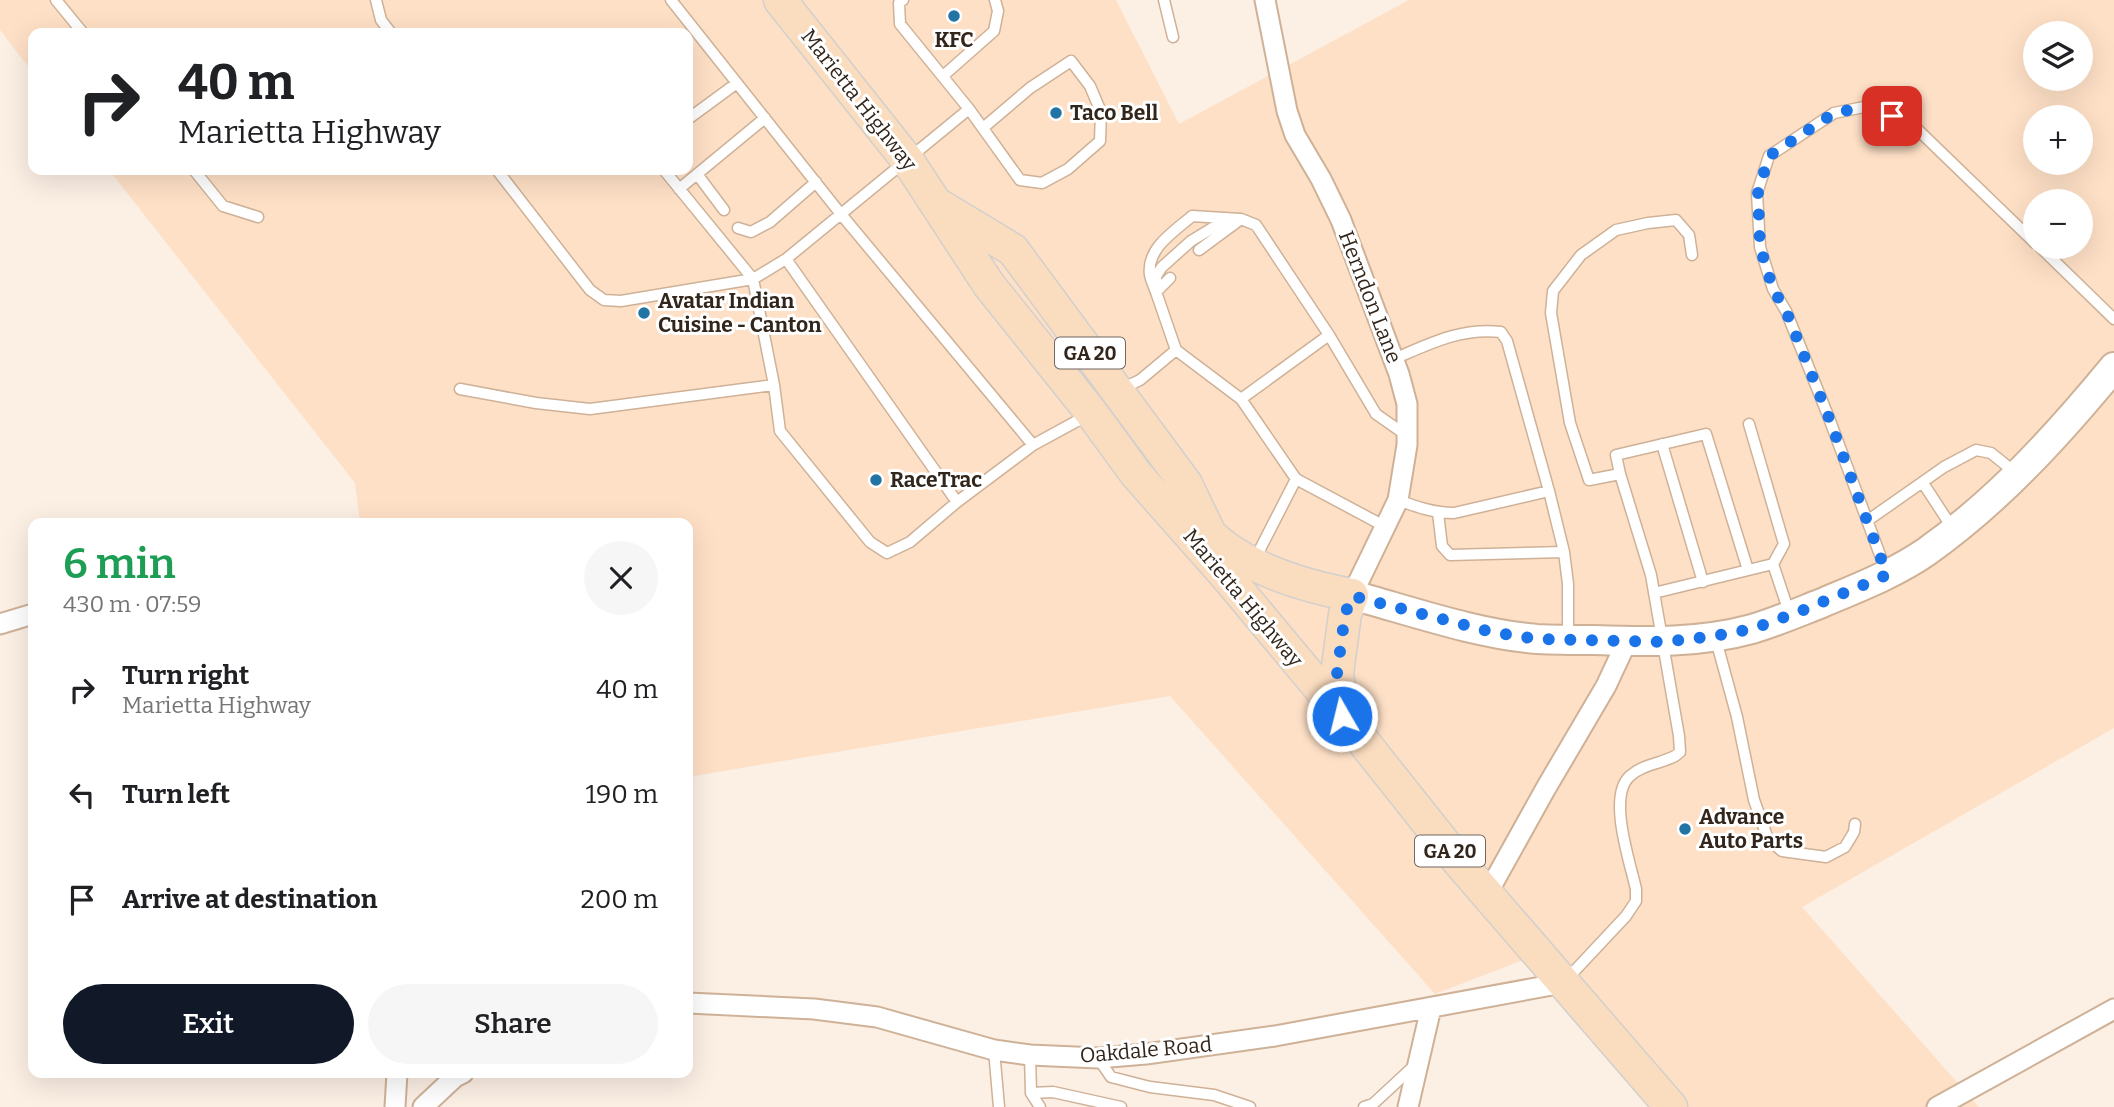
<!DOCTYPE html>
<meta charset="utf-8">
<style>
:root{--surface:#fff;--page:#f6f6f6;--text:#202124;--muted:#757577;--accent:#111827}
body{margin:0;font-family:Bitter,serif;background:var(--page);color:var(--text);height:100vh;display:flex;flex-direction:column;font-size:26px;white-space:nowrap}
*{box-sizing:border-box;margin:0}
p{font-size:23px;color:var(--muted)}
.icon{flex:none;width:38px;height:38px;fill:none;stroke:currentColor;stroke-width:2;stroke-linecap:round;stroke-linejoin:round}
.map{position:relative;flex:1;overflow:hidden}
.details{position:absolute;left:28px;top:518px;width:665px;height:560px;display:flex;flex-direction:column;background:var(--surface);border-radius:14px;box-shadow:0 7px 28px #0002}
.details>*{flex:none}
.top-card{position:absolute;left:28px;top:28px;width:665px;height:147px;border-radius:14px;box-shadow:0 7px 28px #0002;background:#fff;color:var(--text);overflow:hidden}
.buttons{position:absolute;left:2023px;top:21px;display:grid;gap:14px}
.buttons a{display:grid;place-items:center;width:70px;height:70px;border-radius:50%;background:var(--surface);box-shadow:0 7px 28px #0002;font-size:35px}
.pin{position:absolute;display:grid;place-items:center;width:60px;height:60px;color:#fff;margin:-30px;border-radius:14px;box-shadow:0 4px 10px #0006}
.me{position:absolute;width:77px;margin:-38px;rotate:352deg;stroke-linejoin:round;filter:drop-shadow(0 0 5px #0008)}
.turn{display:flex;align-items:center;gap:24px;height:147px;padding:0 35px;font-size:32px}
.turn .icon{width:91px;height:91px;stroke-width:2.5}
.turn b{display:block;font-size:49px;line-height:60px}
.round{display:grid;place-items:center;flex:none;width:74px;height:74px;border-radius:37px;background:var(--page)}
.overview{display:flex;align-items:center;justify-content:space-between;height:119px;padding:0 35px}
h1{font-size:42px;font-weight:600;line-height:52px;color:#1e9e55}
.cta{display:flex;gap:14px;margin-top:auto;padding:14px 35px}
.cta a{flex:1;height:80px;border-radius:42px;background:var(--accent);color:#fff;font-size:28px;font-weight:600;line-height:80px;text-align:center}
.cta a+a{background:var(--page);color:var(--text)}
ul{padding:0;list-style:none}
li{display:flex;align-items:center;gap:21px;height:105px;padding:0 35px}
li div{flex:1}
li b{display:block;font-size:26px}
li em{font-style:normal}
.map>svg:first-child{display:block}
</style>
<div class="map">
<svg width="2114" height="1107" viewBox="0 0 2114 1107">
<rect width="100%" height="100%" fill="#fcefe4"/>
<!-- built -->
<path fill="#fee0c6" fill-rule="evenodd" d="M0,0H1116L1179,124L1409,0H2114V728L1802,907L1979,1107H1670L1531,957L1435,994L1170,696L688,777V523H360L355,483L109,170H688V33H33V73L0,30ZM2035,33H2081V79H2035ZM2035,117H2081V163H2035ZM2035,201H2081V247H2035Z"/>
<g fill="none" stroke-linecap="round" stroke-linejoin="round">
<!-- lane casing -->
<g stroke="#ceb197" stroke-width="13">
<path id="lane" d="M56,0L83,33
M376,0L381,20L391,33
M671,0L840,213L1033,445
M903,0L899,3L900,24L969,109L786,259L753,279L774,385L780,431L870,542L887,553L910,542L957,502L1033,445L1088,415
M1164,0L1173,37
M943,76L994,31L998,11L995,0
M969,109L1020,180L1042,183L1068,169L1100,141L1101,112L1090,86L1071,61L1030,88L983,128
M688,119L737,83
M194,170L223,206L258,217
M497,170L590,290L604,300L621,301L753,279L664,170
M697,174L724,210
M679,189L765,118
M738,228L751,232L770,222L816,182
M2040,247L2114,319
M1199,250L1241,219L1256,225L1329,335L1376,414L1406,435
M786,259L957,502
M1170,278L1156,292L1176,350
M1156,286V276L1162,267L1191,241L1214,227L1233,221
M1156,292C1154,287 1151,280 1150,275C1146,248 1175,231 1192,216L1240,219
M1394,359C1429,344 1462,327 1501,332L1507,341L1549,491L1564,552L1568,584V639
M460,389L536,403L590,409L774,385
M1121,389L1140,380L1176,350L1241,399L1296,479L1386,527
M1241,399L1329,335
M1749,424L1784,544L1773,564
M1662,444L1703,582
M1620,474L1616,455L1706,434L1748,570
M1923,483L1953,529
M1398,500C1417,507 1434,513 1454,513L1549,491
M1438,513L1442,546L1450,555L1564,552
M1867,521L1944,467L1976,450L1991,453L2017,474
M1255,559L1296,479
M1886,571L1829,418L1786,311L1773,289L1760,247L1757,193L1769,156L1834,113L1869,106L1915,127L2035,243
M1654,593L1773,564L1790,615
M1716,640L1737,717L1754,800L1768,839L1782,851L1826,857L1845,847L1854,832L1855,824
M1566,980L1626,916L1636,901V889C1630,862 1607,796 1630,776C1643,764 1660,764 1675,756L1680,752L1679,736L1651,575L1620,474L1589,480L1570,423L1551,313L1553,291L1581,255L1616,230L1648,223L1676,220L1689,235L1692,255
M994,1050L999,1107
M1030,1055L1031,1093L1040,1107
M1098,1058L1111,1077L1150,1087L1214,1095L1250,1107
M1031,1093L1053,1092L1121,1107
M1364,1107L1373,1104L1414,1066"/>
</g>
<!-- street casing -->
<g stroke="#ceb197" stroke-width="23">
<path id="street" d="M1265,0L1287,111L1295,135L1321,179L1341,220L1399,374L1407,404V445L1398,500L1352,595
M0,624L33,614
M1487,894L1546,788L1606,686L1627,641
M688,1003L814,1009L877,1017L994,1050L1030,1055L1098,1058L1146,1054L1275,1036L1563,983
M395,1107L397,1073
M423,1107L455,1077L463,1073
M1408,1107L1431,1008
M1937,1107L2114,1009"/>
</g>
<!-- secondary casing -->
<g stroke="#ceb197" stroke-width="32">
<path id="secondary" d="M1352,595C1411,611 1476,634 1537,639C1556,640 1576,640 1595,640C1647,642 1701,643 1752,629C1776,622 1799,612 1822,603C1857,588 1894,574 1926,552C1998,501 2058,435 2114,367"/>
</g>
<!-- primary casing -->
<g stroke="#d2cfcd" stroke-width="35">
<path id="primary" d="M780,0L908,161L989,285L1090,411L1136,474L1228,578L1343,716L1459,862L1671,1107
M942,207L1013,250L1186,484L1211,536
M1202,528C1211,535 1219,543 1228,549C1264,574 1309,587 1352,595L1345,614L1337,674L1343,716"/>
</g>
<!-- lane -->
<use href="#lane" stroke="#fff" stroke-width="10"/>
<!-- street -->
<use href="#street" stroke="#fff" stroke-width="19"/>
<!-- secondary -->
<use href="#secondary" stroke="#fff" stroke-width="28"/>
<!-- primary -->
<use href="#primary" stroke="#fadcbf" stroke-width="32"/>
</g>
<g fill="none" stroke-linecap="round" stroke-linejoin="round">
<!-- route -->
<path stroke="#1a73e8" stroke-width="12" stroke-dasharray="0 21.6" d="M1342,716L1337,674L1345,614L1352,596L1492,632L1536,639L1663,642L1714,636L1752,629L1801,611L1887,575L1829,418L1786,311L1773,289L1760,247L1758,192L1769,156L1834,113L1869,106L1892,116"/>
</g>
<!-- markers -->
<g fill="#2274a5" stroke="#fff" stroke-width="2.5">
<circle cx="954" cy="16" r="7"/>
<circle cx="1056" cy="113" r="7"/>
<circle cx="644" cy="313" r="7"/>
<circle cx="876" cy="480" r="7"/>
<circle cx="1685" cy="829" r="7"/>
</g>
<g text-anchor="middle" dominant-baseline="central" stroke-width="6" stroke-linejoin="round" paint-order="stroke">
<!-- shield labels -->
<g fill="#fff" stroke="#706760" stroke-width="2">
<rect x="1055" y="337.5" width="70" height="31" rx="5"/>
<rect x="1415" y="835.5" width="70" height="31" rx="5"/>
</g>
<g font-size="19" font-weight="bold" fill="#32261c">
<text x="1090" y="353">GA 20</text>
<text x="1450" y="851">GA 20</text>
</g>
<!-- poi labels -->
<g font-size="21" font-weight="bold" fill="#32261c" stroke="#fff" text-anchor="start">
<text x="954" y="40" text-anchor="middle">KFC</text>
<text x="1070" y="113">Taco Bell</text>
<text x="658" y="301">Avatar Indian<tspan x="658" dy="24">Cuisine - Canton</tspan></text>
<text x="890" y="480">RaceTrac</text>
<text x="1699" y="817">Advance<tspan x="1699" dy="24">Auto Parts</tspan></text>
</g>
<!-- street labels -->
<g font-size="21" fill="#32261c" stroke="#fff">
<text transform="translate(859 100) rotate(52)">Marietta Highway</text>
<text transform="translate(1370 297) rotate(69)">Herndon Lane</text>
<text transform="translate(1243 598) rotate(50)">Marietta Highway</text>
<text transform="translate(1146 1050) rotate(-5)">Oakdale Road</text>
</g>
</g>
</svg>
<div class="buttons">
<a><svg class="icon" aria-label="layers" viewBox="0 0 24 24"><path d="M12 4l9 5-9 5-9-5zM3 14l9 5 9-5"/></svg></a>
<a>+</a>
<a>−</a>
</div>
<div class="pin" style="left:1892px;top:116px;background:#d93025"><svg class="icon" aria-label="arrive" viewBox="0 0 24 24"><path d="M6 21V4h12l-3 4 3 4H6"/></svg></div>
<svg class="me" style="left:1342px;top:716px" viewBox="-20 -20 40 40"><circle r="17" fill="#1a73e8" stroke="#fff" stroke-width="3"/><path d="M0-11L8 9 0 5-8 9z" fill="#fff"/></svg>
<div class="top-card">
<div class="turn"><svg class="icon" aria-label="right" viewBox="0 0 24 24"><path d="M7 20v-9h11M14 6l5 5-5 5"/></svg><div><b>40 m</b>Marietta Highway</div></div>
</div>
<section class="details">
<div class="overview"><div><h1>6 min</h1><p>430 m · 07:59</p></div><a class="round"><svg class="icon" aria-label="close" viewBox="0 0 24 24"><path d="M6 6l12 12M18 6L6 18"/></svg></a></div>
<ul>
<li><svg class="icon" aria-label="right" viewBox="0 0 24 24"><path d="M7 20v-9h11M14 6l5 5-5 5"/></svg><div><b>Turn right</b><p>Marietta Highway</p></div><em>40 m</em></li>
<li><svg class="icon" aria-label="left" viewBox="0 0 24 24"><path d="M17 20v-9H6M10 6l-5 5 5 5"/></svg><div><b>Turn left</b></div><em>190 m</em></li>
<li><svg class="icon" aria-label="arrive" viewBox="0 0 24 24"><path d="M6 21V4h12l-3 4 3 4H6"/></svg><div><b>Arrive at destination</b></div><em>200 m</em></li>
</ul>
<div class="cta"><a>Exit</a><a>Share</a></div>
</section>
</div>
